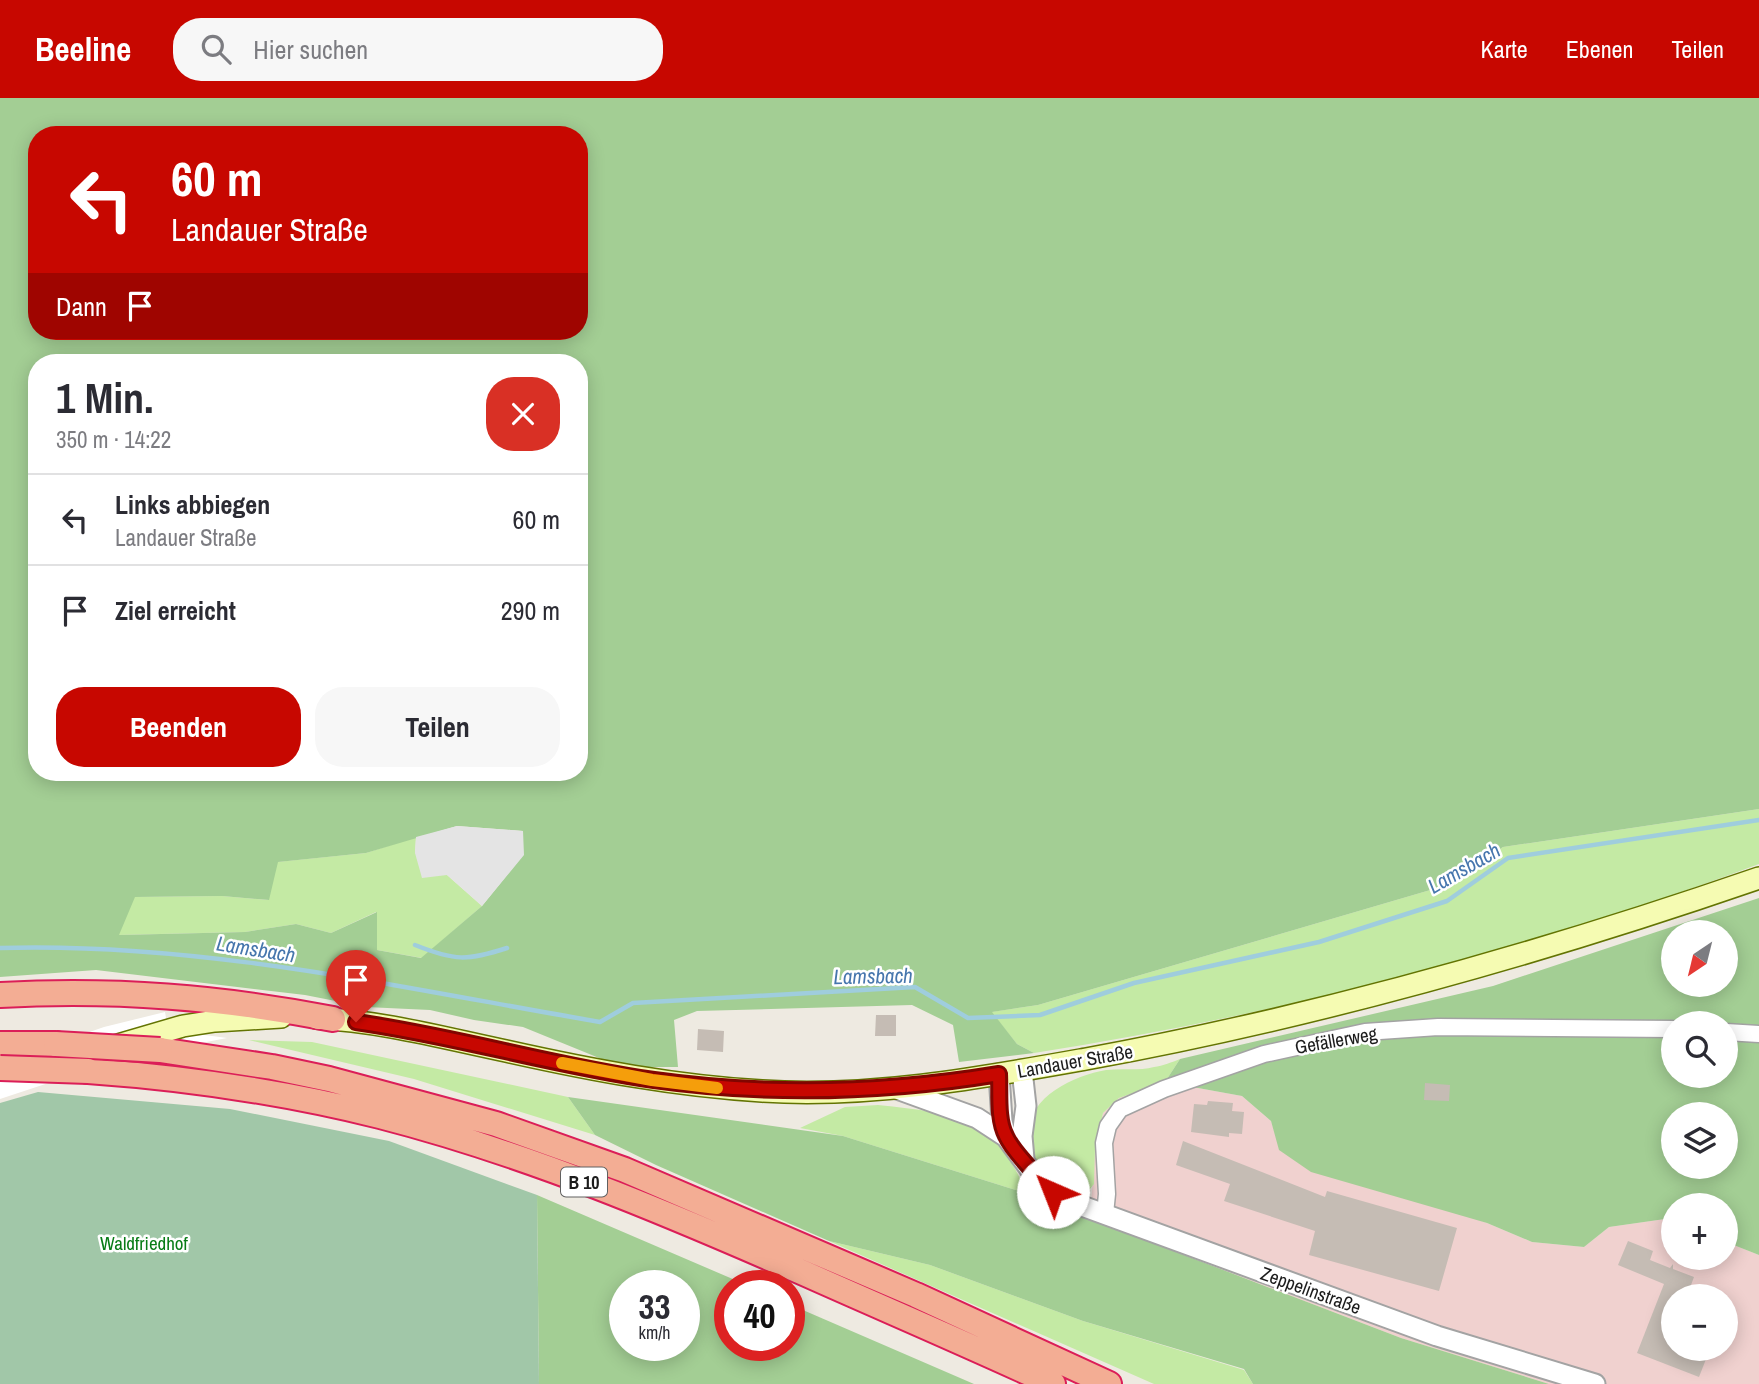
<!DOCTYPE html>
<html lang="de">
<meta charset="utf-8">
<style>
:root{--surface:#fff;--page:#f7f7f7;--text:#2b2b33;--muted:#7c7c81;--line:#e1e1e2;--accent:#c70700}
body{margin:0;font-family:"Archivo Narrow",sans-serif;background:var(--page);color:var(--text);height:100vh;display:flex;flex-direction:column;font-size:26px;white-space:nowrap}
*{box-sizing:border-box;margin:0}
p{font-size:23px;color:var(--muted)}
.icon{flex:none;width:38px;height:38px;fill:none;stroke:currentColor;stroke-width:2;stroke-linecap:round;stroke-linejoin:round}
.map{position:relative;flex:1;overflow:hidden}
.details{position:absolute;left:28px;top:256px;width:560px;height:427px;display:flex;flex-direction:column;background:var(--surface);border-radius:28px;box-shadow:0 4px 18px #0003}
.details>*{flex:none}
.banner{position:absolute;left:28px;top:28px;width:560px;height:214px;border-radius:28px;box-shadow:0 4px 18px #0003;background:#c70700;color:#fff;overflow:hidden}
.needle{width:46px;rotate:215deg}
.buttons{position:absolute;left:1661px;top:822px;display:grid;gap:14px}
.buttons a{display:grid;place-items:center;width:77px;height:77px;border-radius:50%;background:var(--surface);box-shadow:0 4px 18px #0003;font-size:35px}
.speed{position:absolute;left:609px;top:1172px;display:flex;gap:14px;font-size:35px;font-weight:700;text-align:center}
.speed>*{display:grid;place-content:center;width:91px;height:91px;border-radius:50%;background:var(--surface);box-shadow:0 4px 18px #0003;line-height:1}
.speed small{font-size:18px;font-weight:400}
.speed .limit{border:10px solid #d22;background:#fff;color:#111}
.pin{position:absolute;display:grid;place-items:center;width:60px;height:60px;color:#fff;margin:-72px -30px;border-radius:50% 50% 50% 0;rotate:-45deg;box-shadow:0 0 7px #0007}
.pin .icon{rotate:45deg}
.me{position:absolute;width:77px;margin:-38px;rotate:316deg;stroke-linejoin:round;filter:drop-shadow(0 0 5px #0008)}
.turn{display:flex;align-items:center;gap:24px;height:147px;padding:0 28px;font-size:32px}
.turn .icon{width:91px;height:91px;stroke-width:2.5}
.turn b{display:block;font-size:49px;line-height:60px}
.then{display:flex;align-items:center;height:66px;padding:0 28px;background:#0003;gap:14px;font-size:26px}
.round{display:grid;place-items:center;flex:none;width:74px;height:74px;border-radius:28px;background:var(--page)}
.head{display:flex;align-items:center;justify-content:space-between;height:119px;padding:0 28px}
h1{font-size:42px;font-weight:700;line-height:52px}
.button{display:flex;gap:14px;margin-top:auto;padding:14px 28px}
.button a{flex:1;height:80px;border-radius:28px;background:var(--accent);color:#fff;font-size:28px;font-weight:700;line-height:80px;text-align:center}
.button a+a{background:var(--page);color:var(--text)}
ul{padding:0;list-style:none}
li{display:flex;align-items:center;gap:21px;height:91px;padding:0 28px;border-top:2px solid var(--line)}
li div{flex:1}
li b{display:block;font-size:26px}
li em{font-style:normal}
header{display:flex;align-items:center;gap:42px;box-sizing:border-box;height:98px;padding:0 35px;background:var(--accent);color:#fff}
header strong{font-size:33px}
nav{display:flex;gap:38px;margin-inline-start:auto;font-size:24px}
.search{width:490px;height:63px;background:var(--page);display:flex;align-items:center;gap:18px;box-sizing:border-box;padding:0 24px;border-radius:28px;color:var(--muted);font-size:26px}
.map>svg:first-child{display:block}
</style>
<header>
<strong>Beeline</strong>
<div class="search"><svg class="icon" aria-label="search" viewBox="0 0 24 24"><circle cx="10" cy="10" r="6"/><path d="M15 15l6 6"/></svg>Hier suchen</div>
<nav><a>Karte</a><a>Ebenen</a><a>Teilen</a></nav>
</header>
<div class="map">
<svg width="1759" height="1286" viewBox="0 0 1759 1286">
<rect width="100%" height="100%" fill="#eeeae1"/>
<!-- commercial -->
<path fill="#f0d1cf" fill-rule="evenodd" d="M1165,984L1242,998L1271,1023L1280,1052L1487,1125L1532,1144L1584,1149L1609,1129L1665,1121L1673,1124V1160H1726V1144L1759,1157V1286H1549L1401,1240L1090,1121L1095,1051L1103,1015L1119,1000ZM1673,1199H1726V1251H1673Z"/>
<!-- grass -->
<path fill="#c4eaa4" d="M1759,711V766C1524,854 1282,916 1034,955L1017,946L991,914L1038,907L1444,788L1503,749Z
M416,739L415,755L447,777L482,808L422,860L377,852L376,814L331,835L296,826L245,834L118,837L134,799L222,798L268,802L277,764L366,755Z
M249,942L312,944L568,999L595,1037L414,981Z
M1180,961L1165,984L1119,1000L1103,1015L1095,1051L1094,1086L1085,1097C1061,1089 1039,1074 1031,1050C1016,1005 1070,978 1106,972C1122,970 1139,973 1154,969C1163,968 1172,964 1180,961Z
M878,1007C915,1011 971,1015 997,1044C1010,1058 1019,1079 1028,1096L843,1038L800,1030L845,1009Z
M829,1143L930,1167L1083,1223L1244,1272L1253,1286H1154Z"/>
<!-- forest -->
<path fill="#a3ce94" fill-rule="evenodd" d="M0,0H1759V711L1503,749L1444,788L1038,907L992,914L1017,946L1034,955L959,964L953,927L912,907L697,913L674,922L678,969H642L604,962L523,929L474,922L430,912L366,909L305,897L96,872L0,879ZM37,37H579V233H37ZM37,264H579V674H37ZM457,728L523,733V757L482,808L421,860L377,852V814L331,835L296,826L245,834L119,837L135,799L222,798L269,802L278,764L366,755Z
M1759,800V1157L1726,1144V1108H1673V1124L1665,1121L1609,1129L1584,1149L1532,1144L1487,1125L1311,1074L1279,1052L1271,1023L1242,998L1165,984L1180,961L1493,888ZM1673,835H1726V887H1673ZM1673,926H1726V978H1673ZM1673,1017H1726V1069H1673Z
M568,999L843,1038L1028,1096L1046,1108L1090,1121L1401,1240L1549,1286H1253L1244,1271L1083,1223L930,1167L829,1143L656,1067L595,1037Z
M537,1097L749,1188H730V1248H789V1206L974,1286H539ZM625,1188H684V1248H625Z"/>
<!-- cemetery -->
<path fill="#a1c7a8" d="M38,994L230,1011L389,1043L537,1097L539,1286H0V1005Z"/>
<!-- parking -->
<path fill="#e4e4e4" d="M457,728L523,733L524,757L482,808L447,777L422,780L415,755L416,739Z"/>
<!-- pier -->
<path fill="#fff" d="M165,914L167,926L175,933L227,940L124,960L0,1001V965L104,929Z"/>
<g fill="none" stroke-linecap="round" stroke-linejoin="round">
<!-- stream -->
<path stroke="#9fcddd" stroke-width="4.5" d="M415,847C455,863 467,863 507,850
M0,850C202,844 402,890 600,924L633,905L915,889L968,920L1040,917L1134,885L1319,844L1447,803L1508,760L1759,722"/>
</g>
<!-- building -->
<path fill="#c5bcb4" d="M876,917H896V938H875Z
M698,931L724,933L723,954L697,952Z
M1425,985L1450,987L1449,1003L1424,1002Z
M1208,1003L1233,1005L1232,1013L1244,1014L1242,1036L1229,1035V1039L1191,1034L1194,1006L1207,1007Z
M1183,1043L1325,1099L1327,1093L1457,1130L1439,1193L1309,1157L1315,1133L1224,1103L1230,1086L1176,1067Z
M1628,1143L1653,1153L1650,1162L1670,1170L1673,1166V1171L1694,1179L1691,1187L1718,1198L1673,1199V1251H1710L1699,1279L1637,1255L1664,1186L1618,1167Z"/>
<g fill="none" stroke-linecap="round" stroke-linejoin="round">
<!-- minor casing -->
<g stroke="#a3a3a3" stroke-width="19">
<path id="minor" d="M1726,934L1759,936
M1105,1116L1107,1096L1104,1045L1108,1028L1120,1011L1164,991L1264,956L1365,934L1438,929L1673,931"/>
</g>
<!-- tertiary casing -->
<g stroke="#a3a3a3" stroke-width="23">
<path id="tertiary" d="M1022,972L1026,1008L1022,1038L1024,1061
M999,976L1002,1023L1006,1039
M897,991L977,1020L1006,1039L1035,1078L1053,1094L1074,1105L1437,1238L1595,1286"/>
</g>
<!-- secondary casing -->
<g stroke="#637402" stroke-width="24">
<path id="secondary" d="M316,920C380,923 444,940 506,953C591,972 676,988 762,993C871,1000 980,980 1086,961C1316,919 1539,856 1759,780
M46,968L183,928L215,923L281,919"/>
</g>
<!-- trunk casing -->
<g stroke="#db1e58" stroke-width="28">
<path id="trunk" d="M0,897C115,891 220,899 333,921
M0,946H56
M160,952L272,969L329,981L496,1026L625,1072L916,1197L1109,1286
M88,973C187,980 284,994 380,1018C528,1056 667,1115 806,1176C889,1213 971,1248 1053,1286"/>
</g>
<!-- minor -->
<use href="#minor" stroke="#fff" stroke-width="16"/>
<!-- tertiary -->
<use href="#tertiary" stroke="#fff" stroke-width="19"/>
<!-- secondary -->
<use href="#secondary" stroke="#f5fbb2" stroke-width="21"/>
<!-- trunk -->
<use href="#trunk" stroke="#f3ad94" stroke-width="24"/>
<!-- trunk-bridge casing -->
<g stroke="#db1e58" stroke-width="28" stroke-linecap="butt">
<path id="trunk-bridge" d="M56,946L160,952
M0,970L88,973"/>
</g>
<!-- trunk-bridge -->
<use href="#trunk-bridge" stroke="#f3ad94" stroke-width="24"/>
</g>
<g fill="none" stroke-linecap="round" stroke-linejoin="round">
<!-- route casing -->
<g stroke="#810500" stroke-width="18">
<path id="route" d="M356,924C456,938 554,968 654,982C770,998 884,995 999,976C1000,995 997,1021 1006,1038C1013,1054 1040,1081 1053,1094"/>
</g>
<!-- route -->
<use href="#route" stroke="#c70700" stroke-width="12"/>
<!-- slow -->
<path stroke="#f59e0b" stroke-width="12" d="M562,965L652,982L717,990"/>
</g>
<g text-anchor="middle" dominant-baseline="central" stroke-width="5" stroke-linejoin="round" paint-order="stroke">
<!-- shield labels -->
<rect fill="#fff" stroke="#606060" stroke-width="2" x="561" y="1069.5" width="46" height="29" rx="5"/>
<g font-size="18" font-weight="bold" fill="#1c1c1c">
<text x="584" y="1084">B 10</text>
</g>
<!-- street labels -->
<g font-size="19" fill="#1c1c1c" stroke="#fff">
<text transform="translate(1336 942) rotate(-10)">Gefällerweg</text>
<text transform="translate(1075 963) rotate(-10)">Landauer Straße</text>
<text transform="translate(1311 1192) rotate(20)">Zeppelinstraße</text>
</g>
<!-- park labels -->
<g font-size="19" fill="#087c16" stroke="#fff">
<text x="144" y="1145">Waldfriedhof</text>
</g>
<!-- water labels -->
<g font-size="21" font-style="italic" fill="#4676ad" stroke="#fff">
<text transform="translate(1464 770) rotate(-30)">Lamsbach</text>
<text transform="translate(256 851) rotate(9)">Lamsbach</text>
<text transform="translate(873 878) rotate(-1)">Lamsbach</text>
</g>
</g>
</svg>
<div class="buttons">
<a><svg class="needle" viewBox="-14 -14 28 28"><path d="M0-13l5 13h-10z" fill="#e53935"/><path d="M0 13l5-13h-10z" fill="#7c7c81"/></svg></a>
<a><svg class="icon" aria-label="search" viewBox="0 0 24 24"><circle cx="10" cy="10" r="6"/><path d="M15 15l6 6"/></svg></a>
<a><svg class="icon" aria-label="layers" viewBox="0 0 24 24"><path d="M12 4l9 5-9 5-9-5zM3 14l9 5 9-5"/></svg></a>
<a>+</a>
<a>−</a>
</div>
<div class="speed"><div>33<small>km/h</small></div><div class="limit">40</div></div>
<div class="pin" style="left:356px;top:924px;background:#d93025"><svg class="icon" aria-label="arrive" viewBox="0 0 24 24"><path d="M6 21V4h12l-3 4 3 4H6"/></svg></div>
<svg class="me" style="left:1053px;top:1094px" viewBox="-20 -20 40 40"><circle r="19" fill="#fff"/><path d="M0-13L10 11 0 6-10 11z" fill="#c70700"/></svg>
<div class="banner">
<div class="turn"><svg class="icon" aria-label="left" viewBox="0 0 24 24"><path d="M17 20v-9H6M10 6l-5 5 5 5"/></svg><div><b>60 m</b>Landauer Straße</div></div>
<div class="then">Dann<svg class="icon" aria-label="arrive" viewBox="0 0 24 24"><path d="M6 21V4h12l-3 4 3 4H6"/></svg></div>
</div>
<section class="details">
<div class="head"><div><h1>1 Min.</h1><p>350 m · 14:22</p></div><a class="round" style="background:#d93025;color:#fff"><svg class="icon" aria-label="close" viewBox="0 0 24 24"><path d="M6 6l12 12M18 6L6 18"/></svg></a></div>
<ul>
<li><svg class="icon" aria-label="left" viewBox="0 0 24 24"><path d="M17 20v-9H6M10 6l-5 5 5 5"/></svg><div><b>Links abbiegen</b><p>Landauer Straße</p></div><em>60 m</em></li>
<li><svg class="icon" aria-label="arrive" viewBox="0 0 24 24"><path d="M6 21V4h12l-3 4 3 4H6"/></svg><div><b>Ziel erreicht</b></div><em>290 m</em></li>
</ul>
<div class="button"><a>Beenden</a><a>Teilen</a></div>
</section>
</div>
